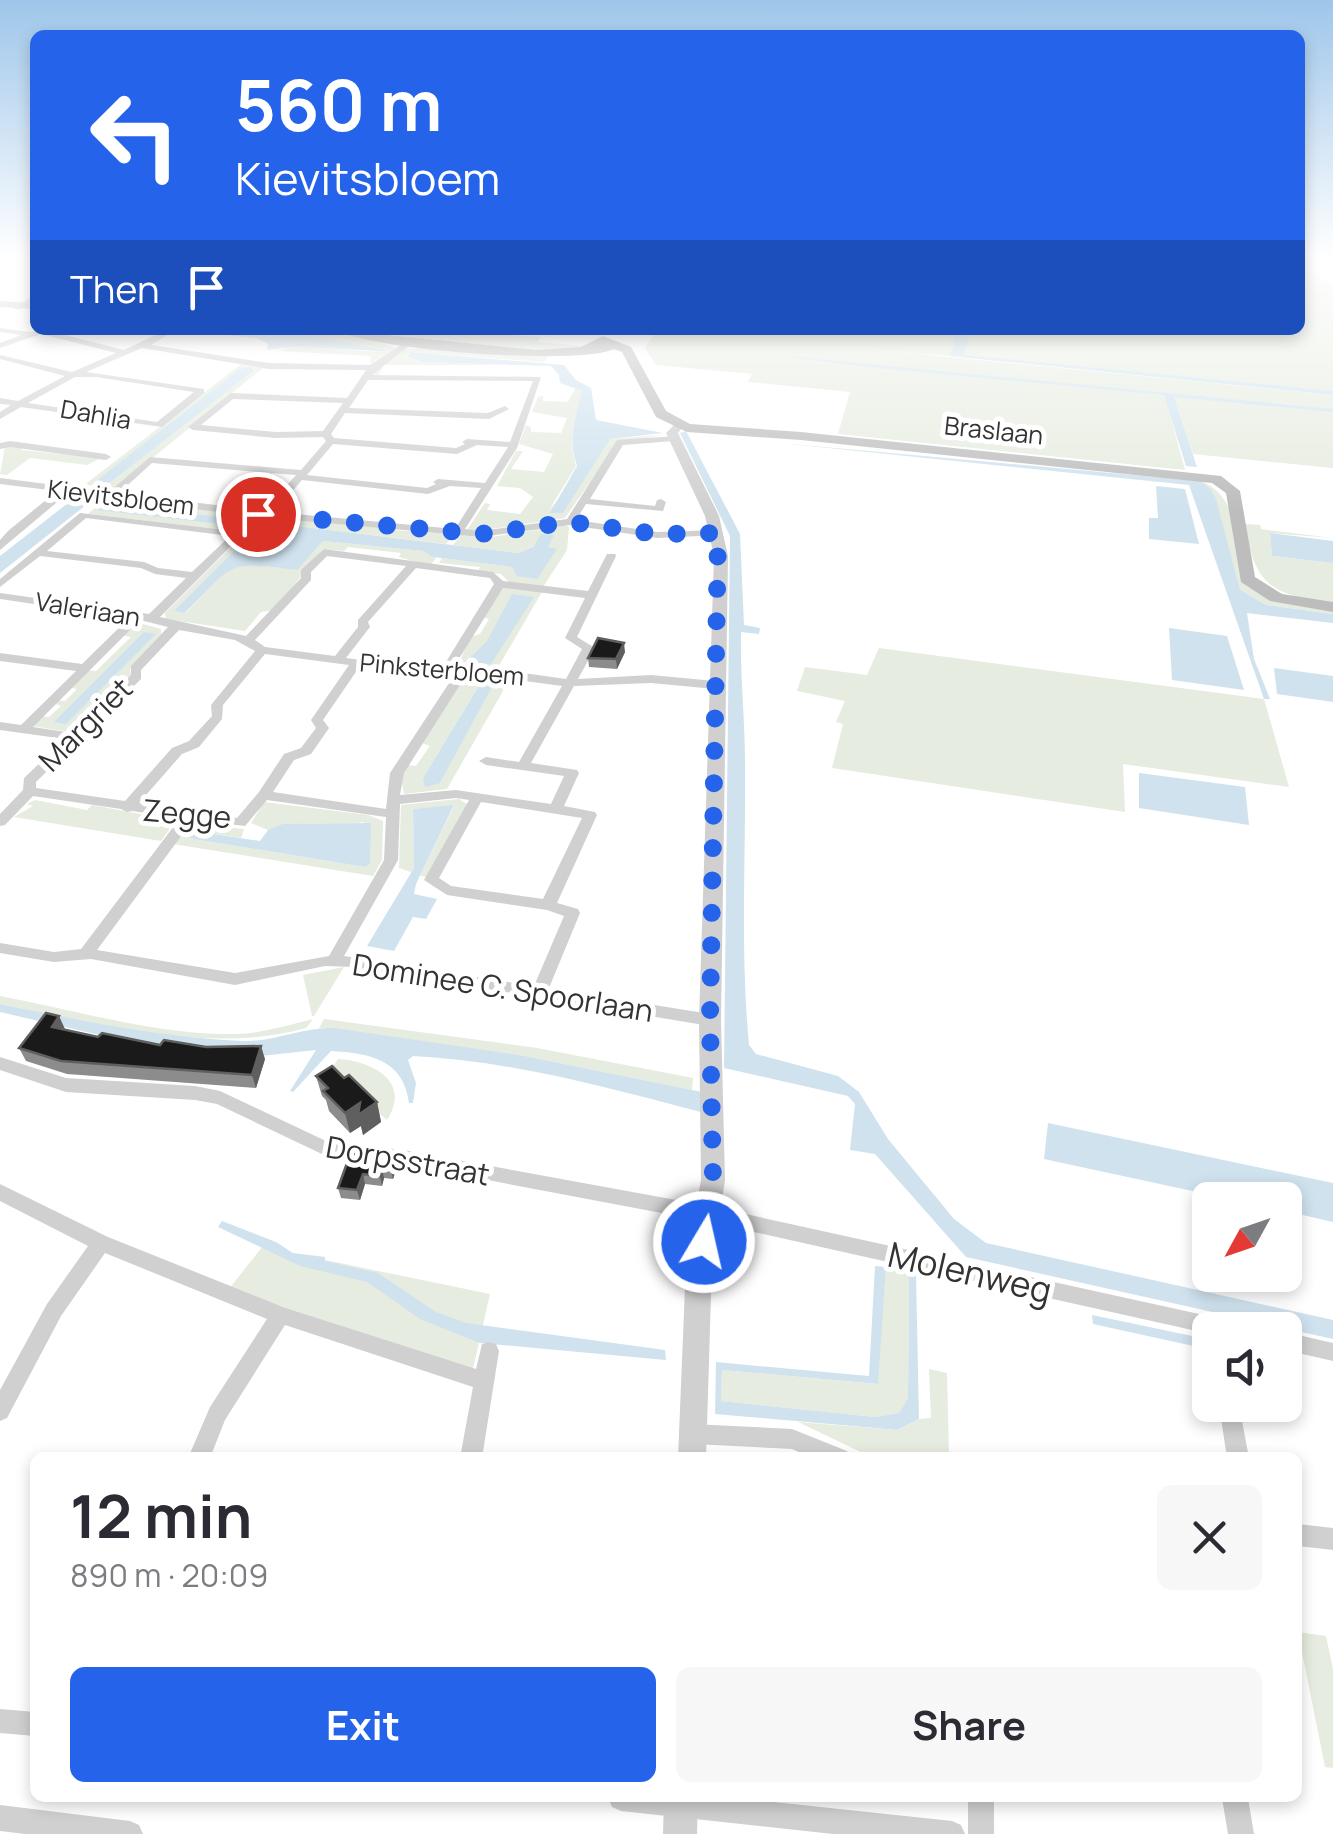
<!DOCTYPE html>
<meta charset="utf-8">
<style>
:root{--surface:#fff;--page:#f7f7f7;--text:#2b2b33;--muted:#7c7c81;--accent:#2563eb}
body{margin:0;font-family:Manrope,sans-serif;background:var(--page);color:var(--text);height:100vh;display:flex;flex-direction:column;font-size:38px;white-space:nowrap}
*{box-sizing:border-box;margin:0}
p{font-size:32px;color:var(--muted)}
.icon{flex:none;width:55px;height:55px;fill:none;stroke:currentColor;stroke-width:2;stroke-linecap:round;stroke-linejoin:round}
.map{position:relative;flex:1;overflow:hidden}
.sheet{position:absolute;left:30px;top:1452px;width:1272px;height:350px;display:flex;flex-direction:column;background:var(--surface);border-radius:15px;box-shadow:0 5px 15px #0003}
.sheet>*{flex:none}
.top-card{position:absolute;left:30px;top:30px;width:1275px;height:305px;border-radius:15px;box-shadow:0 5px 15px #0003;background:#2563eb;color:#fff;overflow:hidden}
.needle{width:65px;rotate:230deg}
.tools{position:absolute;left:1192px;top:1182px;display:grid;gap:20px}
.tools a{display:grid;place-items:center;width:110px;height:110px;border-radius:15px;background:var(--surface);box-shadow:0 5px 15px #0003;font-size:50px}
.pin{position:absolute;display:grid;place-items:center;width:85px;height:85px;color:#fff;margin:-42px;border:5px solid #fff;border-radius:50%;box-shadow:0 2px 10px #0007}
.me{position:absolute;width:110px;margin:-55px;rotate:9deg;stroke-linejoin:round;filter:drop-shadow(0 0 8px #0008)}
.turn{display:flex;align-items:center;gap:35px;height:210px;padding:0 40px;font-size:45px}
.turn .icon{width:130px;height:130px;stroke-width:2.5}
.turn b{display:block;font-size:70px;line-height:85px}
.then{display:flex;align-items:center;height:95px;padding:0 40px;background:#0003;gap:20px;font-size:38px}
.round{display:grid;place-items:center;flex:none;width:105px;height:105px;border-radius:15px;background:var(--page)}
.overview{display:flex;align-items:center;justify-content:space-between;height:170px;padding:0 40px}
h1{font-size:60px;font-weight:700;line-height:75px}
.button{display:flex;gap:20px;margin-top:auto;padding:20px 40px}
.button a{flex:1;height:115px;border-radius:15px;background:var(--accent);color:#fff;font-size:40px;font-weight:700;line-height:115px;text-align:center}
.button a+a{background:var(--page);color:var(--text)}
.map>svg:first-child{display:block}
</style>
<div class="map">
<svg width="1333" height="1834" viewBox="0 0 1333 1834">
<rect width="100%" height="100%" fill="#fff"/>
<!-- green -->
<path fill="#e6ecdf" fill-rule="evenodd" d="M1300,266L1333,284V391L849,347L1333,395V468L1193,454L1173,395L1165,396L1185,470L838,434L850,392L748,382L752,374L656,365L645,348L657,330H1300Z
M269,330H328L397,342L400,346L374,341L396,348L370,364L371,356L278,351L293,347L381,352Z
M354,330H443L540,337L538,342L582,346C537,360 403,340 354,330Z
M430,348L547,357L544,362L411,352L406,357L423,362L510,365H384L378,376L372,373L405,349Z
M240,365L264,367L112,491L97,489L111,482L253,370L97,480L94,488L83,486Z
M576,387L583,393C573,423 568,438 576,466L549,510L610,439L663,435L618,442L565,518L478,531L467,530L485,503L490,504L487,510L520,514L533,497L520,488L497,486L516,451H523L511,469L544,472L553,454L519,444L526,425L531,427V432L561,433L567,418L532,412L538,397L543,396V401L568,402Z
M5,446L22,448L21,450L101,458L87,465L30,458L7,475L0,474Z
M1199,481C1239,492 1240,551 1249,587L1275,601L1333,610V614L1266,605L1239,590Z
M106,498L243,514L245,519L227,530L88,514Z
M261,517L379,525L378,529L454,534L446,544L263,522L175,611L186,613C236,561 224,561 296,570L323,541L423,551L436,558L430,566L399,557L401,553L348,547L344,551L323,549L274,610L261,612L245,631L166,619L165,613Z
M1245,524L1260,525L1261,529L1333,538L1270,533L1272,556L1333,563V605C1272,593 1255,588 1245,524Z
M565,525L569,527L567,550L543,587L509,582L501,574L478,571L480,567L439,563L442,558L512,567L556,549L547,547L553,536L519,553L453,545L461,535L486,538Z
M503,588L542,592L497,669L457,668L470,637L480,634L489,619L483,617Z
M136,622L161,629V634L130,669L131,677L123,676L111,696L105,695L79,722L85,724L69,732L32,726L39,716L49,717L61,706L53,703L56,700L65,701L77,689L68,687L86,670L96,671L131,637L121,635Z
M879,648L1264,699L1289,787L1123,764L1125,812L832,768L843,724L836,722L845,701L797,691L805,667L867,675Z
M468,677H500L503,691L447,789L404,794L401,776L408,765L416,766L430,746L422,743L462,679ZM493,683L440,783L423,778L480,684Z
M459,799L467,804L427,877L420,876L454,806L413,809L414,868L411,872L399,868L401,805Z
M35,800L87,810L92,805L173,820V824L161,841L14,817L33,806L27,804Z
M264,802L368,815L383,821L382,860L373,876L173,844L193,824L244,829L241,838L194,831L188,838L365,867L364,822C333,827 297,819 268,830L251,823Z
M344,967L314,1016H312L303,975Z
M0,996C74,1010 162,1036 237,1034C263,1033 288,1025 313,1019L306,1028C208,1055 98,1024 0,1004Z
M324,1019L537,1048L693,1078L692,1090L525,1056L319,1028Z
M338,1059C372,1061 412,1081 387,1120L349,1086L327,1076Z
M262,1247L490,1294L473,1369L229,1289Z
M886,1267L909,1273L908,1398L899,1413L875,1417L721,1401L722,1370L877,1384Z
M929,1369L947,1373L949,1457H871L798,1422L897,1430L919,1419L931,1418Z
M1298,1632L1326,1636L1333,1669V1768L1325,1767Z"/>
<!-- water -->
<path fill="#cfe2ee" d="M184,330L292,332L386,351L293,347L267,350L268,344L257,338Z
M931,330H971L964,355L1333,391V395L950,356L957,333Z
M411,352L564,365L576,380L591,388L596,420L663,433L610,439L563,513H550L577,466C567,437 575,421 582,391L560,383L559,375L551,366L423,362L407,357Z
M766,354L1333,409V412L1174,397L1197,467L1186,466L1164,395L877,368Z
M251,367L253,371L111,482L95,488L97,480L240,369Z
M686,431L740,534L744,625L760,628L759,634L741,632C740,676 745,719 745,762C746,857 740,951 749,1045L756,1054L838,1076L859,1092L888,1139L954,1219L986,1243L1333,1320V1339L966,1257L875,1154L850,1150L855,1104L848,1096L724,1068L730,536L680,433Z
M780,443L1200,481L1211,489L1216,499L1240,590L1266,605L1333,614V623L1247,613L1254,659L1270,699H1264L1189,485Z
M1156,486L1185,489L1199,544L1149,539V518H1158Z
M88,497L86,505L0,573V556L68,503Z
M106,503L235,519L229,525L98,510Z
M263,522L519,553L534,546L541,534L554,535L548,547L557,549L537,579L517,576L512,567L433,557L423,551L323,541L297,570C224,561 236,562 185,613L174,611Z
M1270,533L1333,541V563L1272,556Z
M512,594L534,597L491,664L474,665L470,658L487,641Z
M1169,628L1227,636L1244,690L1172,680Z
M144,632L156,634L66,724L54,722Z
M1274,668L1333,676V702L1277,694Z
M494,683L440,783L425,787L423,778L480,684Z
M1139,773L1245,787L1249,825L1139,808Z
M454,805L416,884L414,894L437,899L426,919L413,917L394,951L367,946L414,868L413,809Z
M371,823L370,863L365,867L188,838L193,831L260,841L268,830L283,824Z
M0,1004C79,1020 162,1038 243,1041C274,1042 302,1027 334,1028L525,1056L702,1092L701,1112C605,1087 512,1061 413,1056L408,1060L416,1083L413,1103H409C404,1059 368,1053 331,1051L293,1092L290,1091L316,1050L260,1056L164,1050L0,1012Z
M1048,1123L1333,1183V1222L1285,1211V1200H1234L1044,1159Z
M222,1221L276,1242L293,1253L325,1257V1261L378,1273L436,1312L466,1323L665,1350L666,1360L480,1343L420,1319L367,1282L300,1266L218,1227Z
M875,1266L886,1267L878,1384L722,1370L721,1401L875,1417L899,1413L908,1398L909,1273L916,1274L919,1419L897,1430L886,1429L715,1414L716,1362L869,1376Z
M1092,1315L1197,1337L1198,1347L1093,1324Z"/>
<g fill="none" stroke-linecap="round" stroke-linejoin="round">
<!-- minor -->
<path fill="#d0d0d0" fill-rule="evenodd" d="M35,295V300L19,310L12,308Z
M0,328L30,332L45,330L124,350L166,330H175L151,345L269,363L370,365L410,339H413V343L372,375L541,377L517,448L465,529L481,531L567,519L617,440L677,436L679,438L674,441L623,445L590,499L655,506L657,500L661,499L666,502L663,511L586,504L576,520L657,532L718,530L723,533L722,535L657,538L570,525L481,537L260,517L160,617L246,636L301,578V570L324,549L493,572L503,581L588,591L607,554H615L616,556L577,637L595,648L578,679L651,675L715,681L721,685L715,689L651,683L574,686L531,763L577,770L579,773L564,806L595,812L597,815L557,903L578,909L580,913L549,988L710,1014L716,1016L718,1020L716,1024L710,1026L354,967L325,966L235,985L91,959L54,962L0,953V943L54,952L81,949L180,818L132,811L127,812L121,809L33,796L5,825L0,826V814L23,790L24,778L65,739L0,730V722L21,725L76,671L0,661V653L82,664L129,618L0,599V593L149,614L186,578L155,574L141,568L40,556L0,587V579L80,513L235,531L250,516L68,493L0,550V540L8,531L57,491L0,484V478L109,492L150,457L301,470L326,441L323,437L276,438L193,430L188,427L231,393L347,398L366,370L269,369L142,348L86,372L204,389V393L162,427L21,407L0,419V412L11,405L0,404V398L18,401L65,376L0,359V355L72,372L116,353L41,334L0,348V343L21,335L0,332ZM75,377H96L194,392L157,422L28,403ZM368,380L533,381L510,442L467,439L462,442L465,444L456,448L334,438L331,434L345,413L489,419L509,409L505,406L488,413L349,408ZM233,399L343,403L323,431L276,432L201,425ZM333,444L457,454L477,445L508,447L485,483L438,479L433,482L436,484L427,488L307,475ZM152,463L296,475L264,511L119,493ZM302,480L428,494L450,486L481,488L455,529L274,512ZM86,518L230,536L192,572L158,568L144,562L47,551ZM327,556L406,566L358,620V627L335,656L265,647L255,640L311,580V572ZM416,568L490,578L494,584L441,670L346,658L370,627L368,622ZM503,588L585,598L565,638L582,649L566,679L496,669L452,670ZM140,620L168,627L131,666V675L72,733L33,727ZM179,630L235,640L255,651L211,705L212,716L189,741L172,748L125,801L36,788V782L141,679V670ZM265,654L349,665L311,720L316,728L301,748L284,754L259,792L237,818L139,803L182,754L199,747L222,719L223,705ZM360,666L453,677L390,773L386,809L273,792L294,760L311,754L327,731L329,728L323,720ZM465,677H496L562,686L519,762L486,757L479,761L486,765L564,776L551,804L456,790L400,795L404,773ZM456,798L469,800L424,880L447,895L547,910L564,916L534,986L344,956L398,860L400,804ZM267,800L386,817L384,860L329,956L235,973L97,950L193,820L245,826ZM481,802L582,818L543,899L451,886L439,878Z
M581,330H606L615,333L611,335Z
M10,441L106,454L111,457L106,460L10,447L0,449V443Z
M0,1057L66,1078L195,1086L220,1091L326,1141L403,1150L709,1206L1231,1321L1238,1324L1241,1330H1210V1334L709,1222L403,1164L324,1155L217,1104L195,1100L66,1092L0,1070Z
M0,1184L108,1237L283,1307L476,1369L482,1344L489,1342L496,1344L499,1351L482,1458H460L473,1387L285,1325L225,1420L210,1458H188L210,1407L267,1319L105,1253L61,1316L7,1418L0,1421V1390L47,1304L88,1246L0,1201Z
M1285,1332L1333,1343V1361L1285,1350Z
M1219,1405H1239L1249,1458H1227Z
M692,1424L792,1429L847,1451L850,1458H812L792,1449L692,1444L684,1441L681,1434L684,1427Z
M1298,1524L1333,1528V1550L1298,1546Z
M0,1709L35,1712V1736L0,1733Z
M608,1798H735L952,1821L961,1825L965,1834H833L621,1811L612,1807Z
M968,1798H994V1834H968Z
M1222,1798H1248L1254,1834H1228Z
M0,1805L130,1821L139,1825L143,1834H25L0,1831Z"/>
<!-- tertiary -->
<path fill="#d0d0d0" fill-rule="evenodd" d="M679,420L685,424L678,433L719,516L728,556L721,1020L725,1180L712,1263L706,1458H678L686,1263L701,1180L699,1020L714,556L705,516L666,433Z
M664,1798H698L697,1834H663Z"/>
<!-- secondary -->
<path fill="#bdbdbd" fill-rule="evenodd" d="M0,301L35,303V309L0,307Z
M336,330L536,350L581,347L603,336L631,347L666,411L690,424L801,432L1221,476L1240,491L1255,577L1282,594L1333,602V612L1270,601L1241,582L1226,493L1212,483L801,440L687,432L656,417L622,352L614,349C577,366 371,350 336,330Z"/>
</g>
<!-- wall -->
<path fill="#8c8c8c" d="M625,652L617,669L589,667L588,658Z
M65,1029L98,1037L265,1059L256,1088L67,1074L26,1061L19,1048Z
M316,1076L377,1102L381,1122L363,1135L361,1126L350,1133L329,1111L326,1100L322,1096Z
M395,1157L397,1167L393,1179L384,1178L382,1186L365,1184L360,1200L341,1198L338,1188Z"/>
<!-- shaded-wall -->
<path fill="#5f5f5f" d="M624,643L625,652L617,669L616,659Z
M59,1016L65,1029L52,1027Z
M261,1046L265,1059L256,1088L252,1075Z
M377,1102L381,1122L363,1135L361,1126L350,1133L345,1113L360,1103Z
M395,1157L397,1167L393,1179L391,1169Z
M382,1168L384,1178L382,1186L380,1176Z
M363,1174L365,1184L360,1200L357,1190Z"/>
<!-- building -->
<path fill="#1a1a1a" stroke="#5f5f5f" stroke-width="2.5" d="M598,638L624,643L616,659L588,658Z
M46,1013L59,1016L52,1027L98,1037L102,1033L160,1045L164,1040L206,1047L261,1046L252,1075L61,1061L19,1048Z
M332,1066L344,1078L349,1075L377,1102L358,1115L360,1103L345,1113L323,1091L328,1088L316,1076Z
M351,1152L395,1157L391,1169L382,1168L380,1176L363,1174L357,1190L338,1188Z"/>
<!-- sky -->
<linearGradient id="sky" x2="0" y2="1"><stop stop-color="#9ec6ea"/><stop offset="0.5" stop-color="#fff"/><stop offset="1" stop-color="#fff" stop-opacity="0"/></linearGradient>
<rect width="1333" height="512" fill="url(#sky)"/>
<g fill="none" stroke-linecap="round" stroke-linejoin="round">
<!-- route -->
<path stroke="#2563eb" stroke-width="18" stroke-dasharray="0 32.4" d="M258,514L481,534L570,522L657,534L718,533L710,1020L713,1180L704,1242"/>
</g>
<g text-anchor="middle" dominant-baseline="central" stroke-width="10" stroke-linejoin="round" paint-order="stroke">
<!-- far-street labels -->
<g font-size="25" fill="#333" stroke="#fff">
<text transform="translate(96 414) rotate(10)">Dahlia</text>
<text transform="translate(994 430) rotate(6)">Braslaan</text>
<text transform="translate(121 497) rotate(7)">Kievitsbloem</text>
<text transform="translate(88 609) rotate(9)">Valeriaan</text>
<text transform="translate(442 669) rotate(5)">Pinksterbloem</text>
</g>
<!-- street labels -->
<g font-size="30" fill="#333" stroke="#fff">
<text transform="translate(85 724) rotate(-45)">Margriet</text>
<text transform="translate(187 813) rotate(5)">Zegge</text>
<text transform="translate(503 987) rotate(9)">Dominee C. Spoorlaan</text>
<text transform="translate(408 1160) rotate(10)">Dorpsstraat</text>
</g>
<!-- near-street labels -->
<g font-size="35" fill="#333" stroke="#fff">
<text transform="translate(970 1272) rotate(13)">Molenweg</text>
</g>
</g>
</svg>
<div class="tools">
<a><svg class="needle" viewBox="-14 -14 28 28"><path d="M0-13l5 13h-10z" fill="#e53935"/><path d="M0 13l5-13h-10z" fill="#7c7c81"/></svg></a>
<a><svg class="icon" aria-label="sound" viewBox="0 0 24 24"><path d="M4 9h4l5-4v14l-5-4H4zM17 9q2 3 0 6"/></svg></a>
</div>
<div class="pin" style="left:258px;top:514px;background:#d93025"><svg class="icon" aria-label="arrive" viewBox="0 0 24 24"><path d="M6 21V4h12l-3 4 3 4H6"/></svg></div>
<svg class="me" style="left:704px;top:1242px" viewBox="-20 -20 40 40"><circle r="17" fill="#2563eb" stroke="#fff" stroke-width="3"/><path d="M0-11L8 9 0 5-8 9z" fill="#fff"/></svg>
<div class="top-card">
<div class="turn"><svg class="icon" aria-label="left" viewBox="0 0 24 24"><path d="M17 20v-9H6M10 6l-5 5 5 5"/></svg><div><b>560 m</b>Kievitsbloem</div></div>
<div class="then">Then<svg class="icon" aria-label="arrive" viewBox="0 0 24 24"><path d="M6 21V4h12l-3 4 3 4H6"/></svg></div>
</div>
<section class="sheet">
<div class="overview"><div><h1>12 min</h1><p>890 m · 20:09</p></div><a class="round"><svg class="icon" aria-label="close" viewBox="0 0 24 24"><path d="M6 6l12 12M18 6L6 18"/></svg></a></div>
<div class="button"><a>Exit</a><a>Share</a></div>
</section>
</div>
